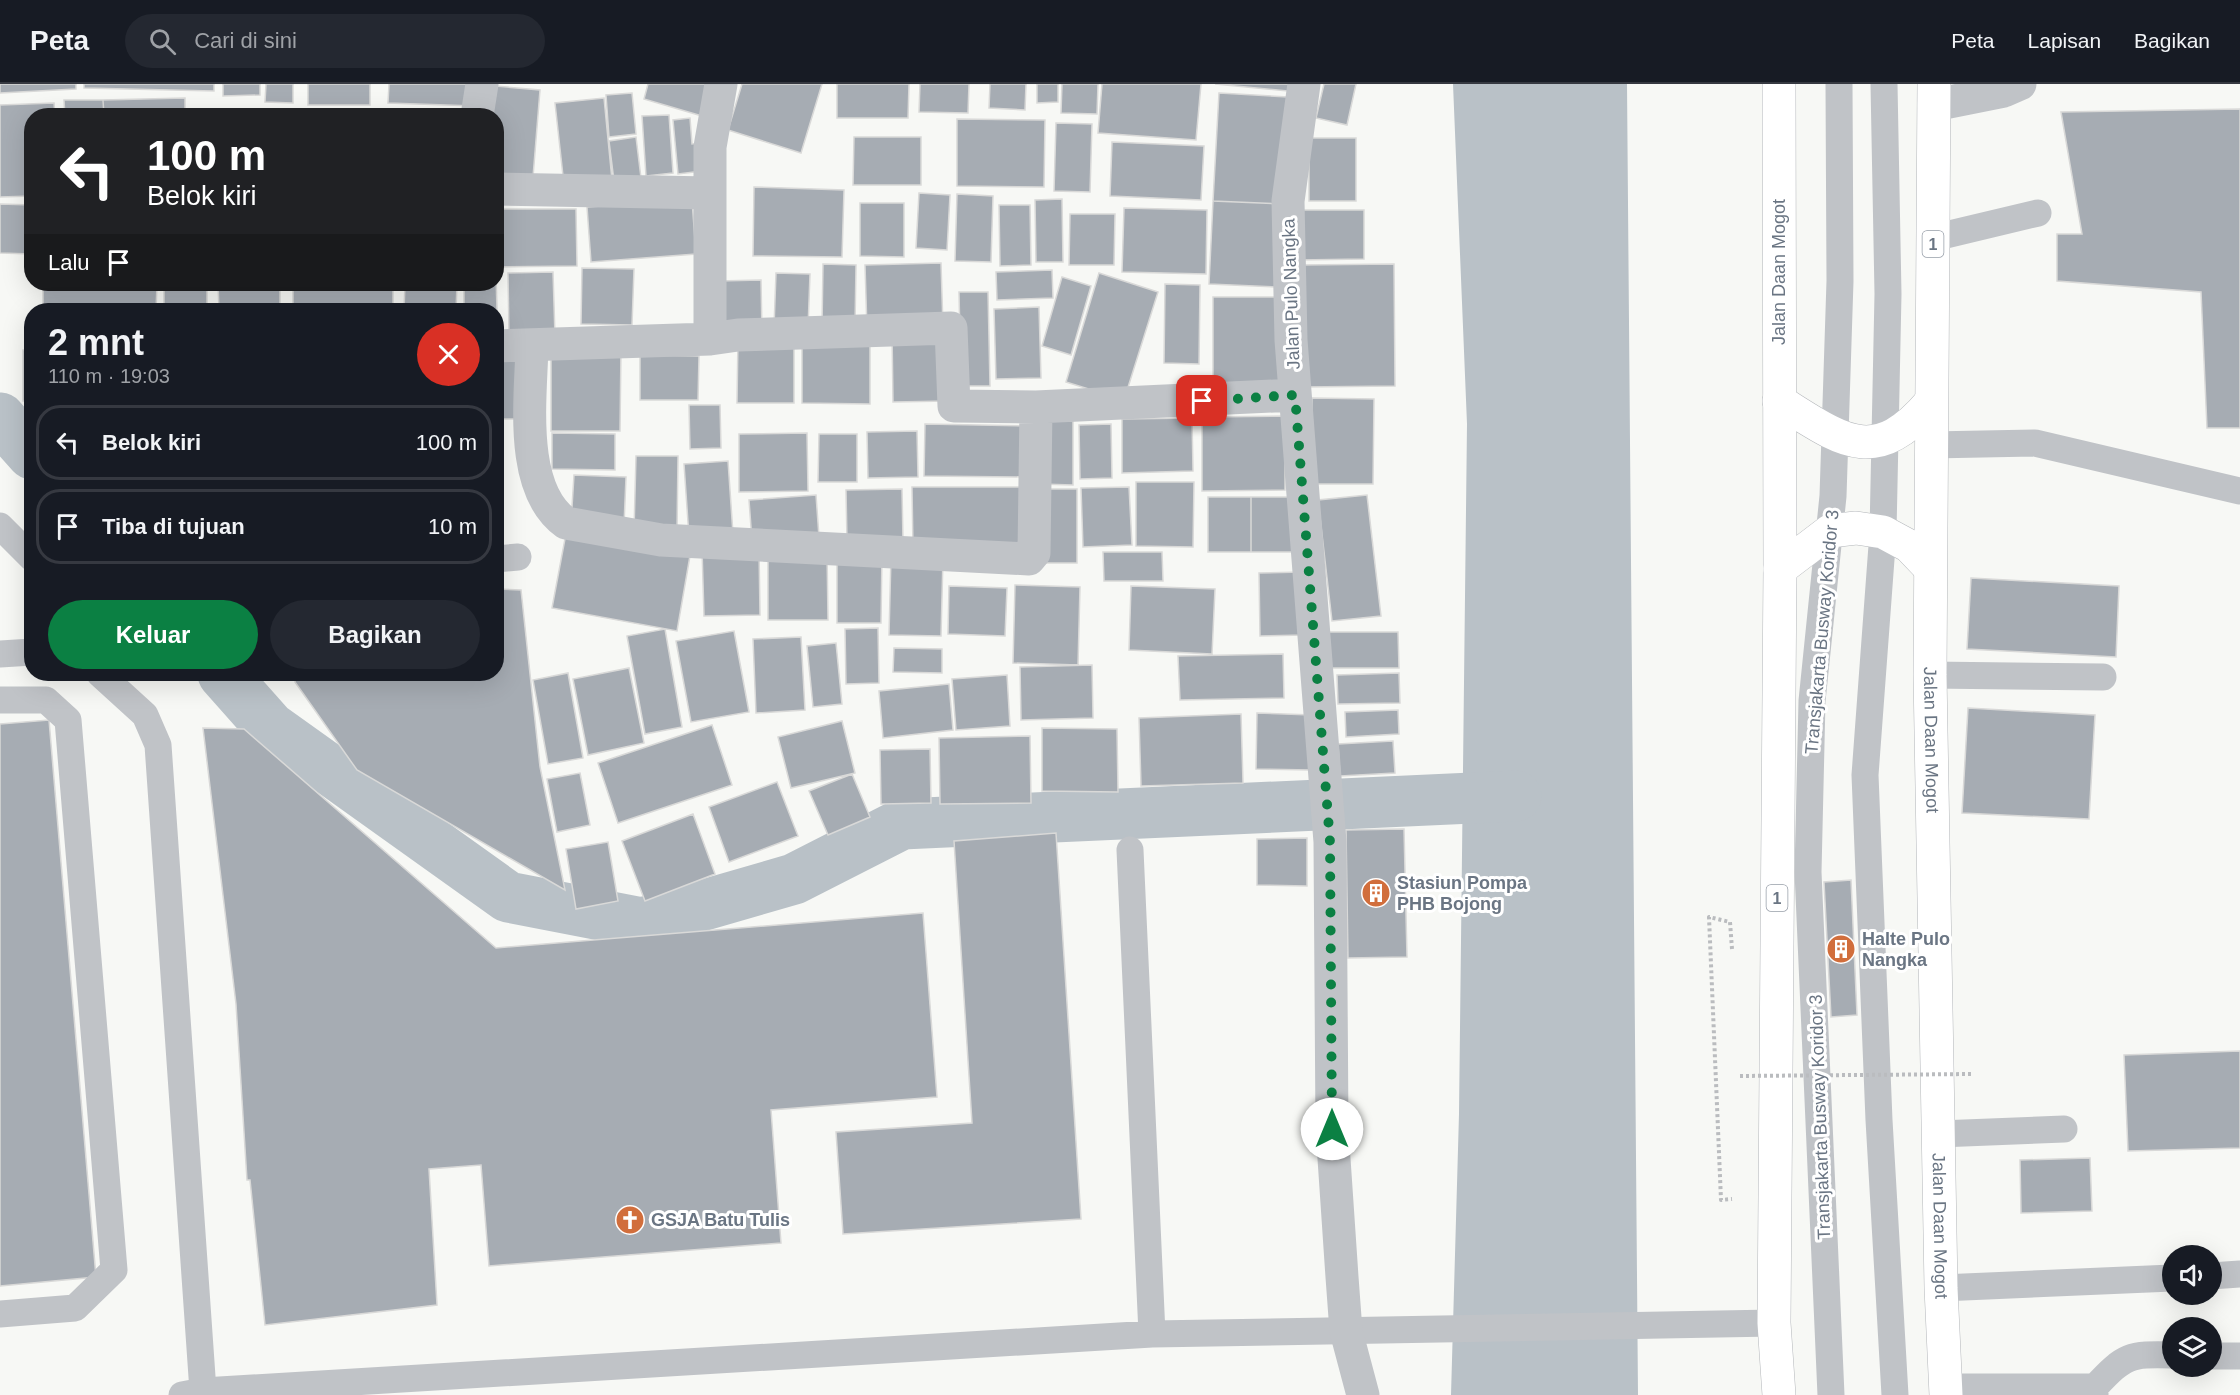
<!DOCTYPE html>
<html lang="id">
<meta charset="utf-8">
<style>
:root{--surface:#171b24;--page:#242831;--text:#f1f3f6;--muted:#9ea1a6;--line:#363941;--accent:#0b8043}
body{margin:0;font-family:Arial,sans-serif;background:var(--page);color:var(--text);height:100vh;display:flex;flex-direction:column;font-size:22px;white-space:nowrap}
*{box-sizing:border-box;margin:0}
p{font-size:20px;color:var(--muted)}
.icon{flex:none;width:33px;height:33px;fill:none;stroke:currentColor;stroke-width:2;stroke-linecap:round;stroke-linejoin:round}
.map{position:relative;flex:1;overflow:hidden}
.drawer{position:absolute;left:24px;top:219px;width:480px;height:378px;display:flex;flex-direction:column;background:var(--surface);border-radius:24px;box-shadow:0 6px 24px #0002}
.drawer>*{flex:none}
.top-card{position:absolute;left:24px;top:24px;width:480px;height:183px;border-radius:24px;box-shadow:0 6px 24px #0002;background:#202124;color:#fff;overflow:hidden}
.tools{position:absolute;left:2162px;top:1161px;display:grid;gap:12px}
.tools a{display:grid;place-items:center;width:60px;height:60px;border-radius:50%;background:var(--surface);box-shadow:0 6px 24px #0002;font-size:30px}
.pin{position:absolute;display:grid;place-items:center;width:51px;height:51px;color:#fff;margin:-26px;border-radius:12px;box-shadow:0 3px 9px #0006}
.me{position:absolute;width:66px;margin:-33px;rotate:0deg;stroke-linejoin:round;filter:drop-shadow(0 0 4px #0008)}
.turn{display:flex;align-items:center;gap:21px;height:126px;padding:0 24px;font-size:27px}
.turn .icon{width:78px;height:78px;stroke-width:2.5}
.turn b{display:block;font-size:42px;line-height:51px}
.then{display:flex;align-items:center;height:57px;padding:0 24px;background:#0003;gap:12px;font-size:22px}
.round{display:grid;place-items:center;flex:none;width:63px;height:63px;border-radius:32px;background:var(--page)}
.headline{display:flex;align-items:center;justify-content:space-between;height:102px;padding:0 24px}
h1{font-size:36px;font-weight:600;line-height:45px}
.primary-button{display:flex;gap:12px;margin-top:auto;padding:12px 24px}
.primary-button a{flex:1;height:69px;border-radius:36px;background:var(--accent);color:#fff;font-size:24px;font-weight:600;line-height:69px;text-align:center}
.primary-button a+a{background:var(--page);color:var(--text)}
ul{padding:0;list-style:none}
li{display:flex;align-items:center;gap:18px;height:75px;margin:0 12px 9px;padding:0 12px;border:3px solid var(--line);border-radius:24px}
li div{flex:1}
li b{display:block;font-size:22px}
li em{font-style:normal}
header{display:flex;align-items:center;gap:36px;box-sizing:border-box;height:84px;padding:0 30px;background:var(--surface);border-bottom:2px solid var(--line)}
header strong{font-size:28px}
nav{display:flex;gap:33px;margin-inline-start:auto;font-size:21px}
.search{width:420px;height:54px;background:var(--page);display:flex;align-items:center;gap:15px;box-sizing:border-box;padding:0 21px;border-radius:33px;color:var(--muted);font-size:22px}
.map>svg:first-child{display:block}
</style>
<header>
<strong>Peta</strong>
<div class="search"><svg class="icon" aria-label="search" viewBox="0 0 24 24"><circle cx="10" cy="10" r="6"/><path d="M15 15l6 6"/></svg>Cari di sini</div>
<nav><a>Peta</a><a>Lapisan</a><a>Bagikan</a></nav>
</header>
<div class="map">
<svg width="2240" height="1311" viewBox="0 0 2240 1311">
<rect width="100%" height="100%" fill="#f7f8f5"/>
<!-- water -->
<path fill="#b9c1c7" d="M1453,0H1627L1638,1311H1451L1459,1030L1467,340Z"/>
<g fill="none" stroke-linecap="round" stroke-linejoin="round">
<!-- canal -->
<path stroke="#b9c1c7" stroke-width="51" d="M0,334L32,370
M223,590L270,643L508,813L642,839L794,795L902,740L1516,712"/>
</g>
<!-- building -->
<path fill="#a6acb3" stroke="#d9d9d8" stroke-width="1.5" d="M0,0H76V5L0,9Z
M84,0H214V7L84,4Z
M223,0H260V11L223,12Z
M266,0H293V19L265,18Z
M308,0H370V21H308Z
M389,0H477L476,22L388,19Z
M648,0H711L702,32L644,15Z
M742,0H822L801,69L728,46Z
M837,0H909L908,34H837Z
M920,0H969L968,29L919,28Z
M990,0H1026L1025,26L989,24Z
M1037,0H1058V18L1037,19Z
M1062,0H1098L1097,30L1061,29Z
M1102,0H1201L1196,56L1098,49Z
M1215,0H1299L1298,8Z
M1324,0H1356L1347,41L1316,34Z
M484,1L540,6L533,93L496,90V32H482Z
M632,9L636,50L609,53L606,11Z
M1219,9L1288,13L1282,120L1213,117Z
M185,14V32H104L103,16Z
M604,14L612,96L564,101L555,19Z
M64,16H103L104,32H65Z
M54,19L55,32H32V112L0,113V21Z
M2240,25V344H2207L2201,208L2057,197V150H2082L2061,28Z
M230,26L286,27V32H230Z
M327,29H467V32H327Z
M669,31L673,89L646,92L642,32Z
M690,34L692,60L700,59L702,87L678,90L673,36Z
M957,35L1045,36L1044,103L957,102Z
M1056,39L1092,40L1090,108L1054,107Z
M636,53L641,94L614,97L609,57Z
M854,53H921V101H853Z
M1309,54H1356V117H1309Z
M1112,58L1204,62L1201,116L1110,112Z
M754,103L844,106L842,173L753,172Z
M919,109L950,111L947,166L916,164Z
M957,110L993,112L991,178L955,177Z
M1062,115L1063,178H1036L1035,116Z
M692,116L696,170L591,178L587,123Z
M1213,117L1282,120L1278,203L1209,200Z
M860,119H904V173L860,172Z
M0,120L32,121V170L0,169Z
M999,121H1030L1031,181L1000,182Z
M1124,124L1207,126L1206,190L1122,188Z
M496,125H576L577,182L496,183Z
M1297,126H1364V175L1298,176Z
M1070,130H1115L1114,181H1069Z
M941,179L943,243L867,246L865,181Z
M823,180L856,181L855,242H822Z
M1394,180L1395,302L1303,303L1301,181Z
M582,184L634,185L632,241L581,240Z
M1052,186L1053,214L997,216L996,188Z
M553,188L555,252L509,253L508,189Z
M776,189L810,190L808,244L774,243Z
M1099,189L1158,208L1124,316L1066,298Z
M496,192L498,259H496V226H464V200H496Z
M1062,193L1091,202L1071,271L1042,262Z
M761,196L762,249L719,250L718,197Z
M43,200H157L156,226H43Z
M164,200H207V226H164Z
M218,200H280V226H219Z
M293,200H393V226H293Z
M405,200H457L456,226H404Z
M1165,200L1200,201L1199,280L1164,279Z
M959,208H988L990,302H961Z
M1213,213H1280V306H1213Z
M1039,223L1041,294L996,295L994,225Z
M892,248H947L948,317L893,318Z
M802,251L870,252V320L802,319Z
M738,252H794V319H737Z
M551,265H621L620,347H551Z
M23,266H32V317H23Z
M496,266L524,267L523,335H496Z
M640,271L699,272L698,316H640Z
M1312,314L1374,315L1373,400H1311Z
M689,321H720L721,364L690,365Z
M1285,332V406L1202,407V333Z
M1192,334L1193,387L1122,389V335Z
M1040,337H1073V401L1040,400Z
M925,340L1032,342L1031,393L924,392Z
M1111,340L1112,394L1080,395L1079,341Z
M917,347L918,393L868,394L867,348Z
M552,349L615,350V386L552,385Z
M807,349L808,407L739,408V350Z
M819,350H857V398H818Z
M636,372H678L677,448L634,447Z
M728,377L733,450L689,453L684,380Z
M574,391L626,393L624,441L571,439Z
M1136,398H1194L1193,463L1136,462Z
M912,403H1024V464L913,465Z
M1129,403L1132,461L1083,463L1081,404Z
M902,405L903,457L847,458L846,406Z
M1040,405H1077V479H1040Z
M816,411L819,453L752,457L749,416Z
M1367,411L1381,532L1332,537L1318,416Z
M1208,413H1251V468H1208Z
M1251,413H1299L1298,468H1251Z
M567,444L691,466L677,547L552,524Z
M759,464L760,531L704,532L702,465Z
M827,466L828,536H768V467Z
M837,468L882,469L881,539H837Z
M1103,468H1162L1163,497H1104Z
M891,472L943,474L941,552L889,551Z
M1303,488L1304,551L1260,552L1259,489Z
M1971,494L2119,502L2116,573L1967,565Z
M1015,501L1080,503L1078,581L1013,579Z
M949,502L1007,504L1005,552L948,550Z
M1131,502L1215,505L1212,570L1129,566Z
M496,505L521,506L540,683L565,806L357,686L295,598L296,590H496Z
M878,544L879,599L846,600L845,545Z
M665,545L682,643L645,650L627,552Z
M734,547L749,628L691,638L676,557Z
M1327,548H1398L1399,584H1327Z
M801,553L805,626L756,629L753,555Z
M836,559L842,620L813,623L807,562Z
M894,564L942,565V589L893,588Z
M1283,570L1284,614L1180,616L1178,572Z
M1092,581L1093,634L1021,636L1020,583Z
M629,584L644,659L588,671L573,595Z
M568,589L583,674L548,680L533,596Z
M1399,589L1400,619L1338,620L1337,591Z
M1007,591L1010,642L956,646L952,595Z
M949,600L953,646L883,654L879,607Z
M1968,624L2095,631L2089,735L1962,729Z
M1398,626L1399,650L1346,653L1345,628Z
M1257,629L1312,631L1311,686L1256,685Z
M1241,630L1243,699L1141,702L1139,634Z
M49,636L96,1193L0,1202V640Z
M842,637L855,689L791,704L778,653Z
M712,641L732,701L618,739L598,679Z
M203,644L244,645L496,864L923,829L937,1013L771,1026L781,1159L489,1182L481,1081L429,1085L437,1221L265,1241L250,1096H247L236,920Z
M1042,644L1117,645L1118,708L1042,707Z
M1030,652L1031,719L940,720L939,654Z
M1393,657L1395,689L1340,692L1338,660Z
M930,665L931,719L881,720L880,666Z
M580,689L590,741L557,748L547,695Z
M852,690L870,733L828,751L809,707Z
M777,698L798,752L729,778L709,723Z
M693,730L715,790L645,817L622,757Z
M1404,745L1407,873L1348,874L1346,746Z
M1056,749L1081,1135L843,1150L836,1048L972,1039L954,757Z
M1307,754V802L1257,801V755Z
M608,758L618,817L576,825L566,765Z
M1851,796L1857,931L1831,933L1824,798Z
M2240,967V1064L2128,1067L2124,971Z
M2090,1074L2092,1127L2021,1129L2020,1076Z"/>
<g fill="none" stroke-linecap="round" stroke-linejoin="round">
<!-- highway casing -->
<g stroke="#b3b6ba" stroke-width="34">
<g id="highway">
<path id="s1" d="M1934,0L1930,591L1941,1204L1946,1311"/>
<path d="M1779,317C1840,355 1874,385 1930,319"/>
<path d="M1780,485L1830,447L1856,444L1883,448L1909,462L1930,484"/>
<path d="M1779,1311L1774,1239L1780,485L1779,0"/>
</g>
</g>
<!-- path -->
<path stroke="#babcbf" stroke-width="4" stroke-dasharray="3 3" stroke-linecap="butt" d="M1732,865L1730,838L1709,833L1721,1116L1732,1115"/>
<!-- lane -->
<path stroke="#c0c3c7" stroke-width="27" d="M1884,0L1888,210L1883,448L1865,691L1879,1036L1895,1311
M1933,154L2038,129
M1931,361L2035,359L2240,407
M0,442L32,474
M496,475L518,473
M0,570L32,568
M100,590L145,631L158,661L203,1307
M1930,591L2103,593
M0,616H46L68,636L114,1186L75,1224L0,1230
M1130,766L1152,1250
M1939,1050L2064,1045
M2211,1192L2240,1190
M1941,1204L2172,1194
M2211,1272H2240
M1945,1303H2095
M182,1311L203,1307L1152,1250L1774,1239
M1831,1311L1808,788L1812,617L1833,412L1840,197L1839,0
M2095,1311V1303C2125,1271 2129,1270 2172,1271"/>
<!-- street -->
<path stroke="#c0c3c7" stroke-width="33" d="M721,0L710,63V255L738,251L951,244L954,322L1036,323L1295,311
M1304,0L1288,117L1291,256L1330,758L1332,1045L1342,1193L1346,1247L1363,1311
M1934,21L2004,7L2020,0
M477,32L482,0
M496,105L710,109
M532,261C531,313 518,405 566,439L661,456L1029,475L1034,469L1036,323
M496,262L710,255"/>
<!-- highway -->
<use href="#highway" stroke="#fff" stroke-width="33"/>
<!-- path-bridge -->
<path stroke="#babcbf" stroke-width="4" stroke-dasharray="3 3" stroke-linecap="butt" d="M1740,992L1973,990"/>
</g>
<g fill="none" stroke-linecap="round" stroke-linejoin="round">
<!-- route -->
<path stroke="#0b8043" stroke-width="10" stroke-dasharray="0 18" d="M1202,317L1295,311L1330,758L1332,1045"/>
</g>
<!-- icons -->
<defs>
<g id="building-disc" transform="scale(1.5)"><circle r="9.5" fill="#d16e3c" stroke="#fff"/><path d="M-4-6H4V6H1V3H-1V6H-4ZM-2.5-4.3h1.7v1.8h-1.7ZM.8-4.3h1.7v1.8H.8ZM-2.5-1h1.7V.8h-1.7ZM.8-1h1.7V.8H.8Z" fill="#fff"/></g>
<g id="church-disc" transform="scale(1.5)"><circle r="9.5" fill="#d16e3c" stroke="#fff"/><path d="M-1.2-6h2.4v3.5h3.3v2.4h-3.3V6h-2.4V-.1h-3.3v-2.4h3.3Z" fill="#fff"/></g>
</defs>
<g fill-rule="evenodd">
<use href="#building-disc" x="1376" y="809"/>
<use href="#building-disc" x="1841" y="865"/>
<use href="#church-disc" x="630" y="1136"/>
</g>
<g text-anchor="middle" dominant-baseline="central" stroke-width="6" stroke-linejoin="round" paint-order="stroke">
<!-- shield labels -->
<g fill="#fff" stroke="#979ea8" stroke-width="1.5">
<rect x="1922.5" y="147" width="21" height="26" rx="4.5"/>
<rect x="1766.5" y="801" width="21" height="26" rx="4.5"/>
</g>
<g font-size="16" font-weight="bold" fill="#6a7583">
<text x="1933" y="160">1</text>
<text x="1777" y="814">1</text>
</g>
<!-- street labels -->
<g font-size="18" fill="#6a7583" stroke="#fff">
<text transform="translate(1779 188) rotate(-90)">Jalan Daan Mogot</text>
<text transform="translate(1291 210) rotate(-92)">Jalan Pulo Nangka</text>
<text transform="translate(1822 548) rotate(-85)">Transjakarta Busway Koridor 3</text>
<text stroke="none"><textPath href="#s1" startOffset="656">Jalan Daan Mogot</textPath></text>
<text transform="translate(1820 1033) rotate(-92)">Transjakarta Busway Koridor 3</text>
<text stroke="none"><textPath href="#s1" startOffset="1142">Jalan Daan Mogot</textPath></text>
</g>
<!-- poi labels -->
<g font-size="18" font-weight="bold" fill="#6a7583" stroke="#fff" text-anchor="start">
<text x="1397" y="799">Stasiun Pompa<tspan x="1397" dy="21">PHB Bojong</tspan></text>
<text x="1862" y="855">Halte Pulo<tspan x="1862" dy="21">Nangka</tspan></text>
<text x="651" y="1136">GSJA Batu Tulis</text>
</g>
</g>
</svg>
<div class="tools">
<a><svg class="icon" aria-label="sound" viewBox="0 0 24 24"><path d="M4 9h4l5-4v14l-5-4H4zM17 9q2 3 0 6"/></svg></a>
<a><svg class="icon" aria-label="layers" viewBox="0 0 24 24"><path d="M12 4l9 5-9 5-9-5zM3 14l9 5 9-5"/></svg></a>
</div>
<div class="pin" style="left:1202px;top:317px;background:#d93025"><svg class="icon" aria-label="arrive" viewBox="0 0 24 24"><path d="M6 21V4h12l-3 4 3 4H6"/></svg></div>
<svg class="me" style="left:1332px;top:1045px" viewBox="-20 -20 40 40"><circle r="19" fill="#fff"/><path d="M0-13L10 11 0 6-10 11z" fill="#0b8043"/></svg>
<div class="top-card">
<div class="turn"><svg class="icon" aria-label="left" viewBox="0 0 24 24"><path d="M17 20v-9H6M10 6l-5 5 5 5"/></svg><div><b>100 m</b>Belok kiri</div></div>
<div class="then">Lalu<svg class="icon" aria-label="arrive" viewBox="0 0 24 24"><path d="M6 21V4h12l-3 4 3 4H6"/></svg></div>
</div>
<section class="drawer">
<div class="headline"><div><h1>2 mnt</h1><p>110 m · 19:03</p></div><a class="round" style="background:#d93025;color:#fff"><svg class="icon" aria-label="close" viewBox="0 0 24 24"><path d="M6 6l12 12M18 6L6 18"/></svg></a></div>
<ul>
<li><svg class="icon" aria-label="left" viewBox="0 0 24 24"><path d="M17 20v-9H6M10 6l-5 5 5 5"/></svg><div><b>Belok kiri</b></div><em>100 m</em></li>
<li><svg class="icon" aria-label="arrive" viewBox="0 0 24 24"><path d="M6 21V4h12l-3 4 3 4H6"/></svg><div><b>Tiba di tujuan</b></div><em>10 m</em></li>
</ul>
<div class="primary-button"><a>Keluar</a><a>Bagikan</a></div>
</section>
</div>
